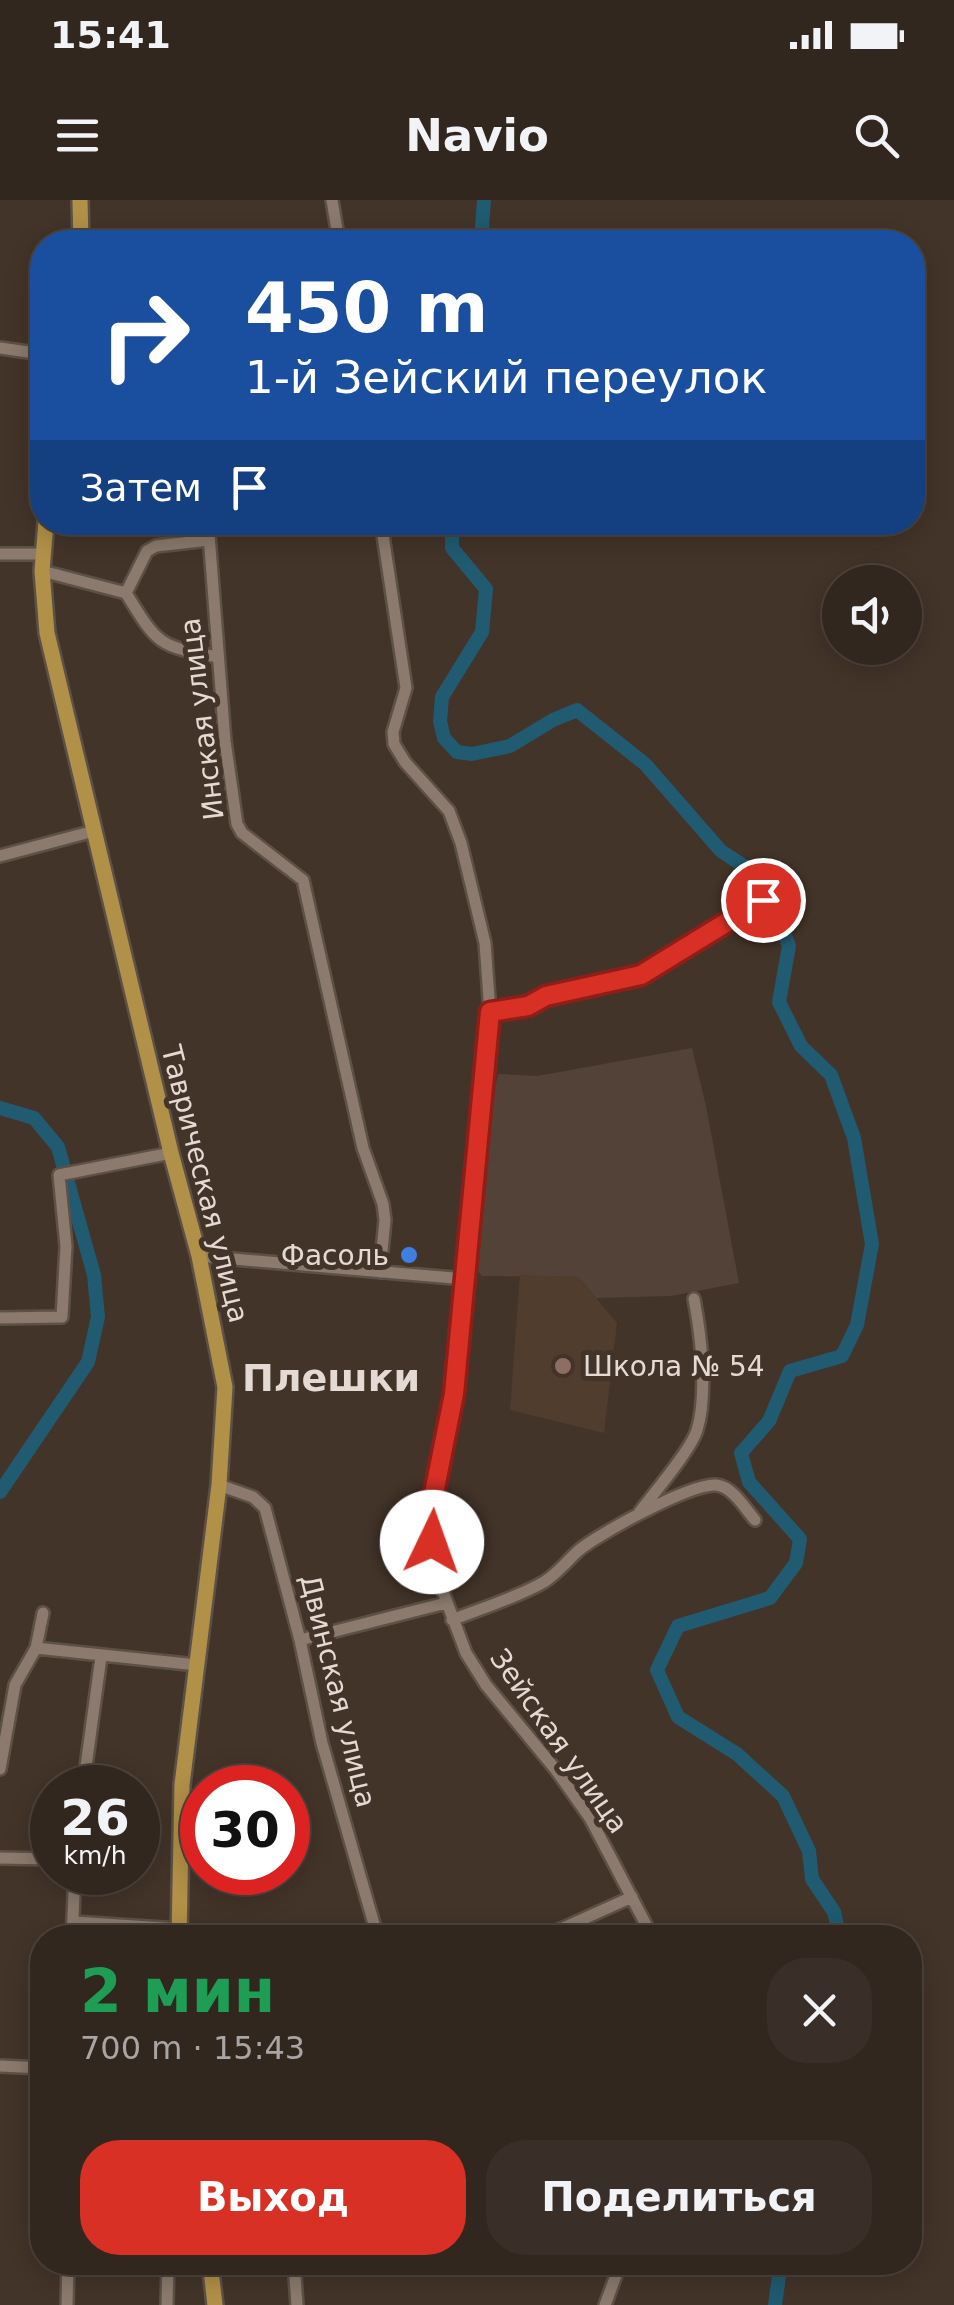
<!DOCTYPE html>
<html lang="ru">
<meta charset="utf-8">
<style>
:root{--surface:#32271f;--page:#3a2f28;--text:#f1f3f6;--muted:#a8a5a4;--line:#4d443d;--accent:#d93025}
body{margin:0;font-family:"DejaVu Sans",sans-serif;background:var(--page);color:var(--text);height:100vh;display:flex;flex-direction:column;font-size:38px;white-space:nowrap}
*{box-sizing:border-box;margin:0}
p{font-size:32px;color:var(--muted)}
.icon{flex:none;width:55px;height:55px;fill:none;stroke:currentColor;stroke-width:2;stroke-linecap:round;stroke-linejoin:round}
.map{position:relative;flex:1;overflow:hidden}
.side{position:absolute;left:30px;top:1725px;width:892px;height:350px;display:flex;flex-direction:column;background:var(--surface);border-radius:40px;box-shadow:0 5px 25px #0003,0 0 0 2px var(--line)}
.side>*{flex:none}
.banner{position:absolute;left:30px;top:30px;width:895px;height:305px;border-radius:40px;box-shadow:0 5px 25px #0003,0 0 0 2px var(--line);background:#1a4fa0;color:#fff;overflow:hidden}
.tools{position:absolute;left:822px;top:365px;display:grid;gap:20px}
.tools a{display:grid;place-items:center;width:100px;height:100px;border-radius:50%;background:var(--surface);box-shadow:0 5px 25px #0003,0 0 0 2px var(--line);font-size:50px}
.speed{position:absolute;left:30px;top:1565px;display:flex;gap:20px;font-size:50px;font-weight:700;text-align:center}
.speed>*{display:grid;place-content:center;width:130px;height:130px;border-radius:50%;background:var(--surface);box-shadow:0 5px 25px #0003,0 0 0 2px var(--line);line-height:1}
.speed small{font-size:25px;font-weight:400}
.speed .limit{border:15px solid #d22;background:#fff;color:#111}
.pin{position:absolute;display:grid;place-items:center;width:85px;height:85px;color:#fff;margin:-42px;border:5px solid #fff;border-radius:50%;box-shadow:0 2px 10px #0007}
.me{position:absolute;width:110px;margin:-55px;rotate:3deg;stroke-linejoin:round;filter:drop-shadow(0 0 8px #0008)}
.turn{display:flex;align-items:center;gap:35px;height:210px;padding:0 50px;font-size:45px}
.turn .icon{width:130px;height:130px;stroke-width:2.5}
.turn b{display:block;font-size:70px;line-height:85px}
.then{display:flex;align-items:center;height:95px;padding:0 50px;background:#0003;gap:20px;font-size:38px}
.round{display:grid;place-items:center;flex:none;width:105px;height:105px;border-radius:40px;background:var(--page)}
.headline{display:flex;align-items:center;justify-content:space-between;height:170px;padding:0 50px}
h1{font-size:60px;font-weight:800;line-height:75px;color:#1e9e55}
.button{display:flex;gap:20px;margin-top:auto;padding:20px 50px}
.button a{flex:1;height:115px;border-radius:40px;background:var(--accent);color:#fff;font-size:40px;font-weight:800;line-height:115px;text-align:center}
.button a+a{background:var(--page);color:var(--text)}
.status{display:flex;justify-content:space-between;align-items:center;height:70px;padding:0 50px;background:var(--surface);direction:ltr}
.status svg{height:28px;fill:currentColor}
header{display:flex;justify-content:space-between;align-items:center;height:130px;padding:0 50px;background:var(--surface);font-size:45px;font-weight:800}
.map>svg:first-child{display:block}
</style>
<div class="status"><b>15:41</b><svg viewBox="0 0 49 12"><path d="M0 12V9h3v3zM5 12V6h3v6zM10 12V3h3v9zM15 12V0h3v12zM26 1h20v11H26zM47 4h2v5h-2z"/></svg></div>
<header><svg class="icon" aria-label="menu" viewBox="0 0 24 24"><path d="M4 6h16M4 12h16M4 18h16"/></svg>Navio<svg class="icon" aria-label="search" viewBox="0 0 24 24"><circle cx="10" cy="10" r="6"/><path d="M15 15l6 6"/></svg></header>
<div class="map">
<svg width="954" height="2105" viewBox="0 0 954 2105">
<rect width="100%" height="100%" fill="#433429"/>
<!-- industrial -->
<path fill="#524237" d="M692,848L706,906L739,1083L671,1096L596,1098L578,1077L482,1076L474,1067L490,911L498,874L537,876Z"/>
<!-- built -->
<path fill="#513d2d" d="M520,1075L578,1077L617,1123L604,1233L510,1210Z"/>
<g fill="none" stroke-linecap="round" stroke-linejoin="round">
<!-- river -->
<path stroke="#205b71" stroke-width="14" d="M481,42L484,0
M452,322V348L486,389L482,432L442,497L440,521L444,538L457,552L472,554L510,546L553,520L577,510L645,564L721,651L750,670L772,700L789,746L779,802L801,846L831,875L854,938L872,1044L857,1125L842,1156L790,1171L769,1221L741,1253L749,1282L800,1339L796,1363L770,1398L678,1426L657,1470L678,1517L737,1554L783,1596L809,1651L812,1679L834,1712L840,1738
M0,908L34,918L58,947L94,1075L98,1117L88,1162L0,1292
M775,2105L781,2062"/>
<!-- minor casing -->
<g stroke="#5d5147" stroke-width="16">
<path id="minor" d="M332,0L339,42
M0,148L42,154
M208,322L225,541L237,624L242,633L303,680L363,948L383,1004L385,1020L380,1072
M381,322L406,488L393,532L394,544L405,562L449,611L461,643L485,743L490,812L454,1194L431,1308L436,1373L466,1453L486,1485L556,1570L590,1618L653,1738
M0,354H42
M42,371L126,393C158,445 158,446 218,457
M126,393L147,351L156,346L209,340
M0,656L94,631
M490,812L528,806L546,796L641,775L763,699
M199,1056L465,1079
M0,1118L62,1117L66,1046L59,975L171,953
M219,1285L253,1297L265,1308L300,1440L322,1543L378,1738
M639,1313C653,1294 691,1250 697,1230C708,1195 701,1135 694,1099
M452,1420C482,1408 516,1398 544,1382C558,1373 566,1362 578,1351C598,1334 691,1283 716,1285C732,1286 745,1308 755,1320
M300,1440L446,1403
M36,1448L43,1413
M0,1569L15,1485L36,1448L197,1465
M83,1588L101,1457
M0,1658L52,1659
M75,1722L179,1729
M72,1738L75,1672
M541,1738L632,1697
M0,1866L42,1868
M294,2062L297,2105
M67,2105L68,2062
M167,2105L168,2062
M605,2105L621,2062"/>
</g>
<!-- major casing -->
<g stroke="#5d5147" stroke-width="20">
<path id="major" d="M80,0L81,42
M46,322L42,371L47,433L171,953L199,1056L225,1187L219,1285L182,1585L179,1738
M210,2062L215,2105"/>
</g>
<!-- minor -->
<use href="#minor" stroke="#8b7a6d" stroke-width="11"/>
<!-- major -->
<use href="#major" stroke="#b19047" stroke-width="15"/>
</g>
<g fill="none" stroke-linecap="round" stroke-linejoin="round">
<!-- route casing -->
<g stroke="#8d1f18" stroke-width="25">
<path id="route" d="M432,1342L431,1308L454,1194L490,812L528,806L546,796L641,775L763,700"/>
</g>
<!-- route -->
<use href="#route" stroke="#d93025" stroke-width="18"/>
</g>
<!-- markers -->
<circle fill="#3f7fe0" stroke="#433429" stroke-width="4" cx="409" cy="1055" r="10"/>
<circle fill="#8d6e63" stroke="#433429" stroke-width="4" cx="563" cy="1166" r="10"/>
<g text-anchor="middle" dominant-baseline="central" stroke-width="10" stroke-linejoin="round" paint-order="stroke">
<!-- street labels -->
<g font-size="28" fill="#e4dad3" stroke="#433429">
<text transform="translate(202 519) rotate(-97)">Инская улица</text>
<text transform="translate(205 984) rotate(76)">Таврическая улица</text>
<text transform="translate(338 1491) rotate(76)">Двинская улица</text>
<text transform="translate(559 1541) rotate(55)">Зейская улица</text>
</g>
<!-- poi labels -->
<g font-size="28" fill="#e4dad3" stroke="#433429" text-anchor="end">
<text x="389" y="1055">Фасоль</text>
<text x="583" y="1166" text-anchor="start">Школа № 54</text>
</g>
<!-- district labels -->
<g font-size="38" font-weight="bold" fill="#e4dad3" stroke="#433429">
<text x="331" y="1178">Плешки</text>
</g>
</g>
</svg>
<div class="tools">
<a><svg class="icon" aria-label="sound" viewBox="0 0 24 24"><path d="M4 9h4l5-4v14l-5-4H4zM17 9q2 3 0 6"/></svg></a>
</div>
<div class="speed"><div>26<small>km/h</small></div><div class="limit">30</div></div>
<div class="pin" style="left:763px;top:700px;background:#d93025"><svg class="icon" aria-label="arrive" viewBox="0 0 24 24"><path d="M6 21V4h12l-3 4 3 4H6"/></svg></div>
<svg class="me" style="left:432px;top:1342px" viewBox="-20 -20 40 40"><circle r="19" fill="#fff"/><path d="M0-13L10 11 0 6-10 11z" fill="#d93025"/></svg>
<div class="banner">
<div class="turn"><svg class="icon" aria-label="right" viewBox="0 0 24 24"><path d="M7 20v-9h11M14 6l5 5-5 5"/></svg><div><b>450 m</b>1-й Зейский переулок</div></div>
<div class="then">Затем<svg class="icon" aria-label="arrive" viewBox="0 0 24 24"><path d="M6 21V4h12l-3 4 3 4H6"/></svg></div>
</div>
<section class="side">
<div class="headline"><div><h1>2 мин</h1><p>700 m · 15:43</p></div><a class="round"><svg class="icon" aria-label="close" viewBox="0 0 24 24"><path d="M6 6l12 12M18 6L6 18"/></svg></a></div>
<div class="button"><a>Выход</a><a>Поделиться</a></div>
</section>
</div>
